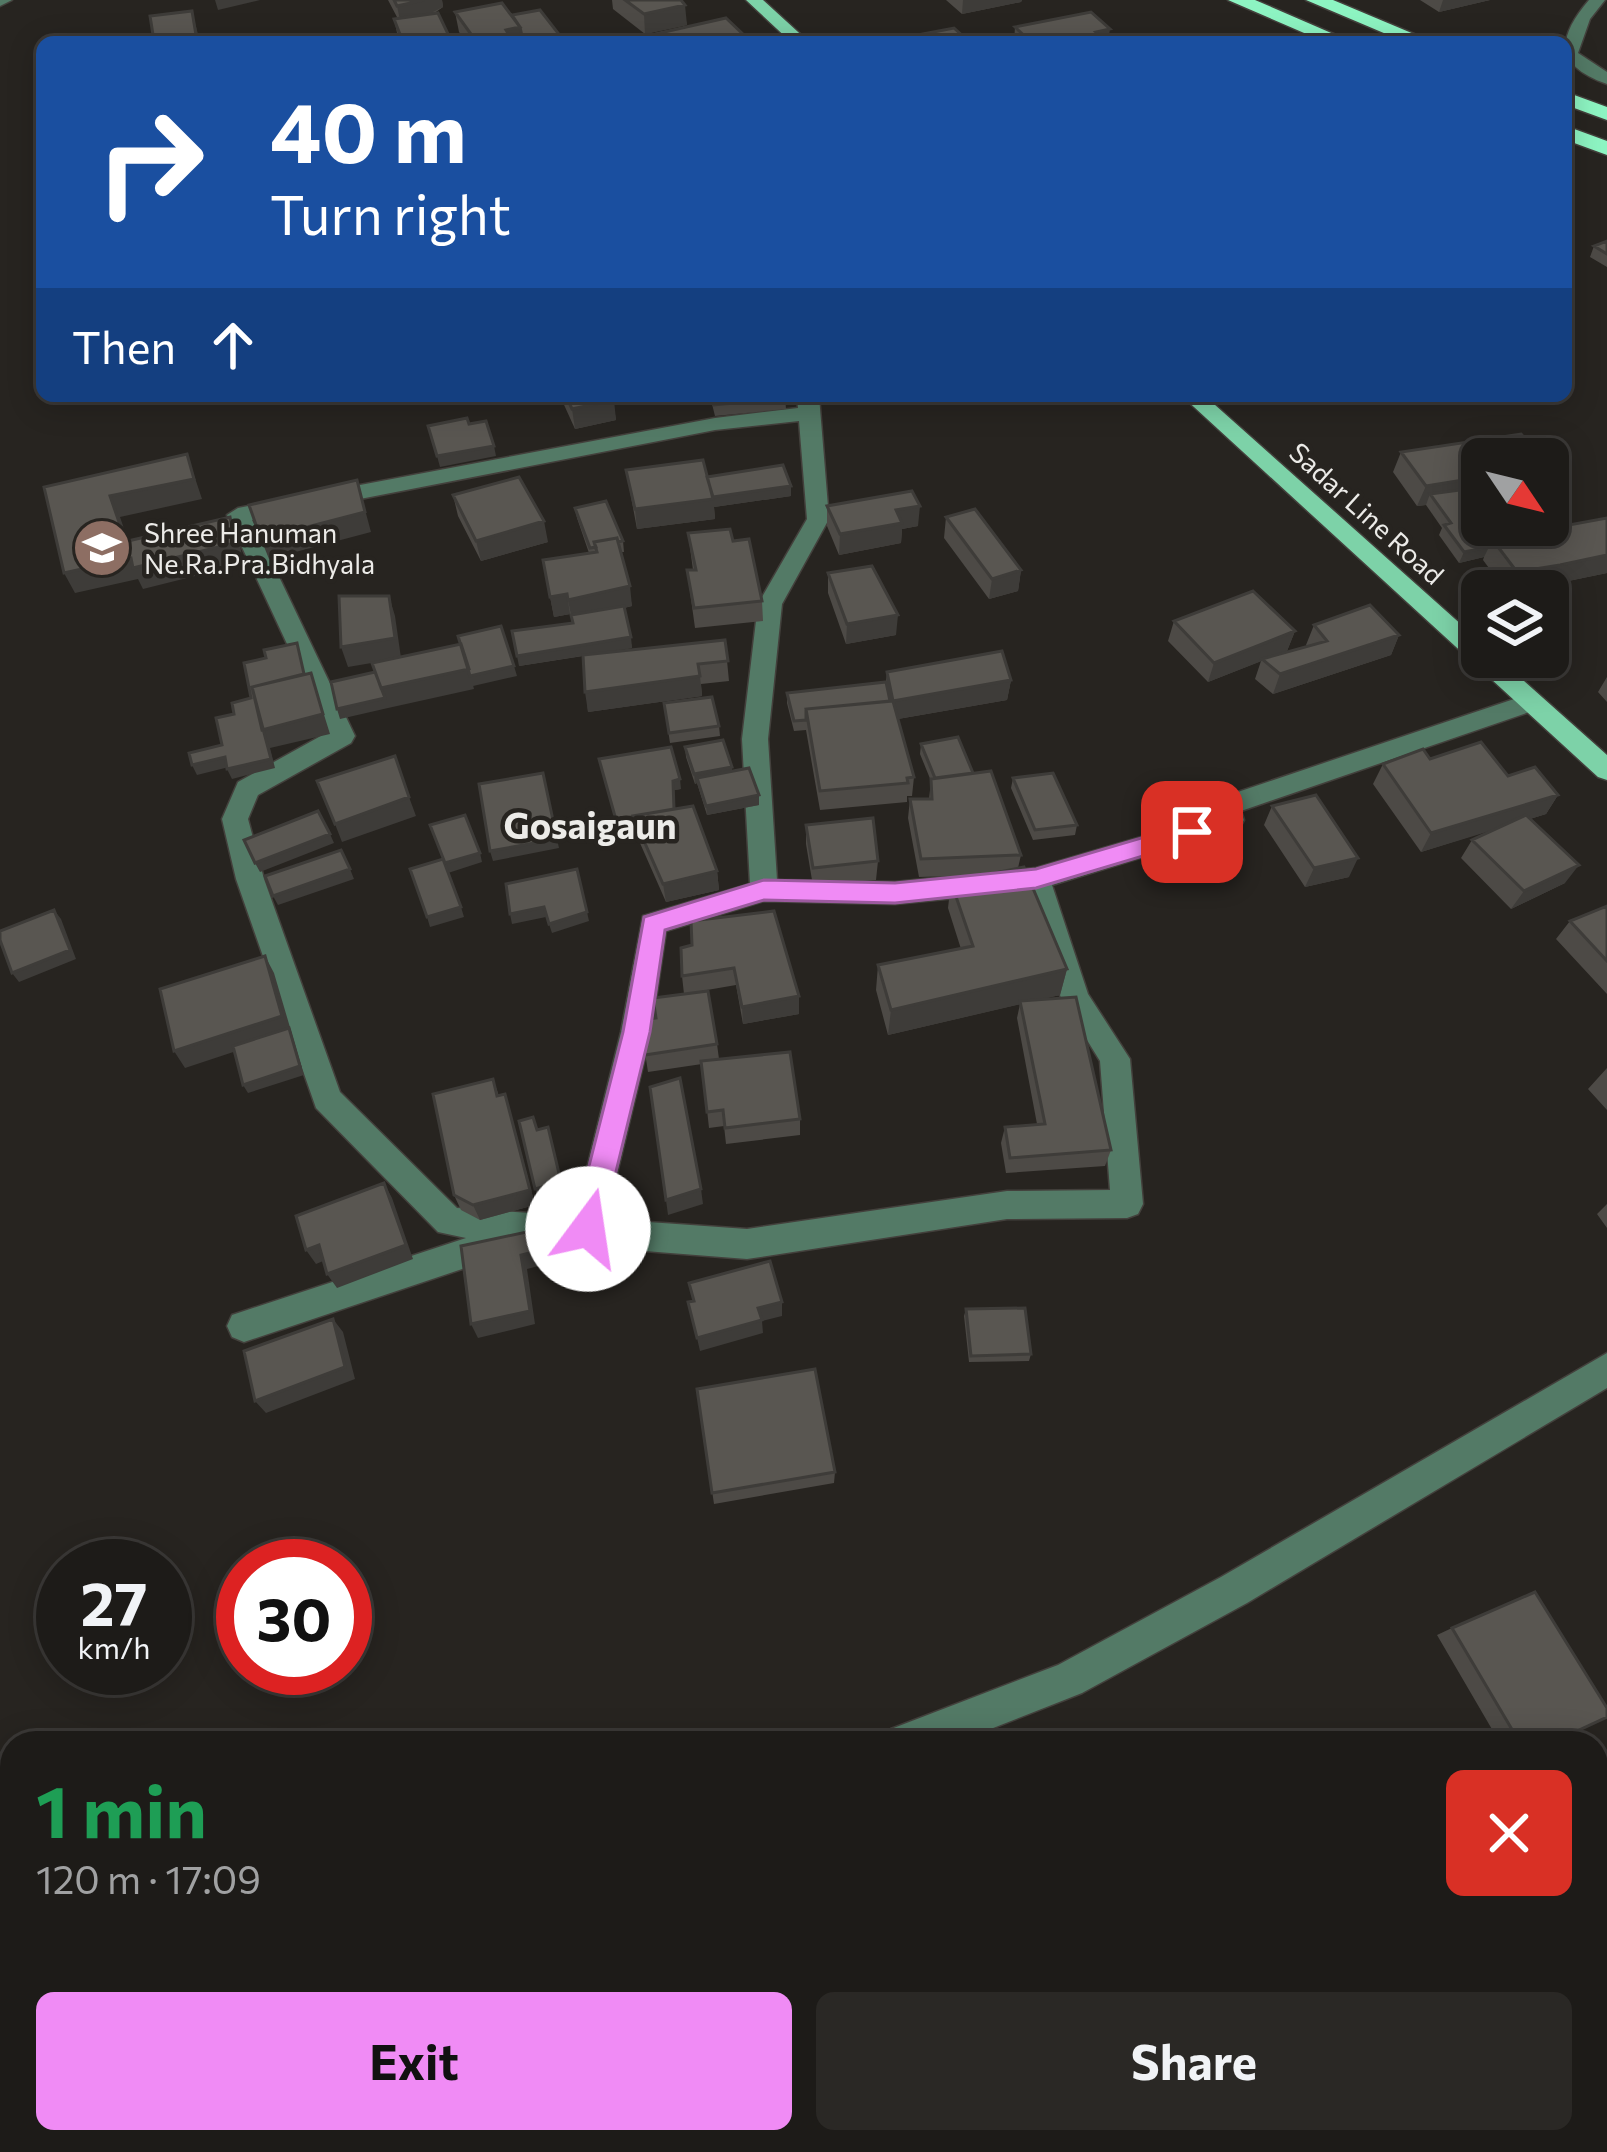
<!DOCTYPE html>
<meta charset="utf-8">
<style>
:root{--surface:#1d1b18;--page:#2a2825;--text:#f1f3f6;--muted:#a0a1a2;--line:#3b3937;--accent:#f08bf5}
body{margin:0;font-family:Commissioner,sans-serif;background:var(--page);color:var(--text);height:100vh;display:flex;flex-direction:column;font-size:45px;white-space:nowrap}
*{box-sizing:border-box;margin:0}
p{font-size:39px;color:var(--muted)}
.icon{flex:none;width:66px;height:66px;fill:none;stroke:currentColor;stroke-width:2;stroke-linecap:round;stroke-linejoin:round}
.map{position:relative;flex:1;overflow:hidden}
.panel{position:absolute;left:0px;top:1731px;width:1608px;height:423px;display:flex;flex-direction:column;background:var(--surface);border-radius:36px 36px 0 0;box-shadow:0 6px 30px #0003,0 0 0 3px var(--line)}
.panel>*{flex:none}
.banner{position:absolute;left:36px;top:36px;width:1536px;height:366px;border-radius:18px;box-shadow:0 6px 30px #0003,0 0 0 3px var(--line);background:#1a4fa0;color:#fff;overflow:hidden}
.needle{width:78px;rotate:125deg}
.fabs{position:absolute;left:1461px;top:438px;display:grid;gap:24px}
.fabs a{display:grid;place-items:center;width:108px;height:108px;border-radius:18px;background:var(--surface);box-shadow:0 6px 30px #0003,0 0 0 3px var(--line);font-size:60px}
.speed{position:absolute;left:36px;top:1539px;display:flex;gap:24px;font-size:60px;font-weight:700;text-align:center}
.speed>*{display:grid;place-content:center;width:156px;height:156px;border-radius:50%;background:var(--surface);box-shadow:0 6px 30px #0003,0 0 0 3px var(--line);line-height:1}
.speed small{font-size:30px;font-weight:400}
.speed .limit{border:18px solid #d22;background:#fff;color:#111}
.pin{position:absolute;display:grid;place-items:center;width:102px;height:102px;color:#fff;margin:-51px;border-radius:24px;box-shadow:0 6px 18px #0006}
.me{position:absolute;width:132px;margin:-66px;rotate:14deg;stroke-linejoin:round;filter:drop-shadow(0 0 9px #0008)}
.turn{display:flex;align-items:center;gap:42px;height:252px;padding:0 36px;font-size:54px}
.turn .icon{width:156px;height:156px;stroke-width:2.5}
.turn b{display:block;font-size:84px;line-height:102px}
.then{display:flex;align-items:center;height:114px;padding:0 36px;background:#0003;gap:24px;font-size:45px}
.round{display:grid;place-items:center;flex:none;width:126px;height:126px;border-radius:18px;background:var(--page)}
.overview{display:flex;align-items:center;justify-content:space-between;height:204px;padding:0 36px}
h1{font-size:72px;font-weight:700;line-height:90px;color:#1e9e55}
.cta{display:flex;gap:24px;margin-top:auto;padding:24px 36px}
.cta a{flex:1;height:138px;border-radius:18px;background:var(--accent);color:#111;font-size:48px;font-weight:700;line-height:138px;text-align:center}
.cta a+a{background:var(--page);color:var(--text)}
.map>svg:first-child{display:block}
</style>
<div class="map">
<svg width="1607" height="2152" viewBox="0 0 1607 2152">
<rect width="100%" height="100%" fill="#272420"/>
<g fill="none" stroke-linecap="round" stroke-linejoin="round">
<!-- minor casing -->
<g stroke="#43403c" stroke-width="3">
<path id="minor" d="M0,0H12L0,6Z
M1589,0H1605L1590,19L1578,53L1607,72V84C1556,66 1555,40 1589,0Z
M797,396H819L829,519L782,604L768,739L777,880L895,882L1036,868L1216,815L1217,799L1523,696L1532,693L1545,702L1541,708L1241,811L1244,820L1240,827L1052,885L1088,994L1130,1059L1143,1204L1138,1214L1127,1218L1007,1219L747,1259L517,1241L512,1251L501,1256L244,1342L232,1337L227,1326L232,1315L466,1238L438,1232L316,1108L236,879L222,819L238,782L328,732L227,515L238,508L715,418L798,408ZM799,421L807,519L758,604L742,739L750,884L643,916L621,1032L575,1216L457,1208L340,1092L264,879L248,819L258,795L351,743L355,736L252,520L715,430ZM1026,891L1061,998L1100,1061L1110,1190L1007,1191L747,1229L606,1219L651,1032L666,931L764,901L895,904Z
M1607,1353V1388L1247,1603L1082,1693L955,1743H886L891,1729L1058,1665L1221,1577Z
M706,2142H750L752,2152H708Z"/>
</g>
<!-- major casing -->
<g stroke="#43403c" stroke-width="3">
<path id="major" d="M746,0H763L809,42H791Z
M1182,396H1205L1482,643V657H1497L1607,755V780L1598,777Z"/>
</g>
<!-- highway casing -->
<g stroke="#43403c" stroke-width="3">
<path id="highway" d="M1228,0H1255L1352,42H1325Z
M1306,0H1333L1433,42H1405Z
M1566,92L1607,107V120L1566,105Z
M1566,126L1607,141V155L1566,140Z"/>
</g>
<!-- minor -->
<use href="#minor" fill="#537a66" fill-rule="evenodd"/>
<!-- major -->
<use href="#major" fill="#7dd2a8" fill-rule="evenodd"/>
<!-- highway -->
<use href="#highway" fill="#8df4c2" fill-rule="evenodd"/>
</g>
<!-- wall -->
<path fill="#4d4a46" d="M388,0H442L443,7L433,14L450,42H399L394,19H398Z
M612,0H681L687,25L645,34L613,9Z
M946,0H1022L1021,2L962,14Z
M1420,0H1490L1439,12Z
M455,12L512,15L559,42H466L459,32Z
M1015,27L1108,42H1014Z
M1607,241V267L1590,257L1594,246Z
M560,396H612L616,420L575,429Z
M710,396H785L786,409L715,416Z
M1401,452L1482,459V525L1508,536L1607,518V573L1549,585L1506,591L1483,560L1484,557L1459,563L1439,535L1442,528L1426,505L1417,506L1393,472Z
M626,470L791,486V496L714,507L715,519L637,529Z
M453,495L548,542L481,561L458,516Z
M827,506L918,526L902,529L901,543L839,555L827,526Z
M575,508L623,541L624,552H621L632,606L624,608L632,648L598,653L725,640L729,681L701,684L702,696L588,712L583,656L519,666L573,623L570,614L554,617L543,560L589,553L577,518Z
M946,517L1021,570L1018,591L989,599L944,538Z
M688,533L762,601L763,621L695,628L687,570H693Z
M828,573L896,635L846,644L828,593Z
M1174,621L1295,631L1287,651L1274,656L1307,647L1306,645L1314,625L1399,635L1391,655L1273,694L1255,679L1261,661L1208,682L1168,641Z
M887,672L1011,680L1007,700L898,719L914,777L912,796H907V802L820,810L806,730L794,731L787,703V693L886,682Z
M1607,677V702L1598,692Z
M664,703L719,726L720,736L670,743Z
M921,744L973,773L1021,855L1018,868L1067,969L1060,995L1037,1000L1111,1150L1105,1166L1006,1173L1001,1143L1005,1127L1037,1124L1017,1018L1020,1004L888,1035L876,990L878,965L961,949L948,908L951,882L986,875L919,877L908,818L910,799H929L931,781L920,754Z
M685,747L732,771L759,795V805L707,815L697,783L695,784L686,757Z
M599,759L681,789L674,790L675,809L717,871L719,890L666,902L636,834H634L633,827L618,830Z
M1430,759L1558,795L1546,814L1530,819L1565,883L1511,909L1461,858L1472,840L1497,828L1421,852L1373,784L1383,764Z
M1013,778L1077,825L1075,835L1033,840L1011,788Z
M1272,806L1349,877L1305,887L1264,825Z
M806,825L878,861L876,880L813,886L806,844Z
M1607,906V994L1556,939L1570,921Z
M691,921L799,1014L743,1024L736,985L684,994L682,976L692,945Z
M640,1020L717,1044L719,1059L800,1119V1135L726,1144L724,1126L709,1128L702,1064L648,1072Z
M1607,1068V1110L1588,1089Z
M493,1079L499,1096L510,1110L535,1205L480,1220L461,1210L454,1195Z
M1607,1204V1228L1597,1214Z
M966,1309L1031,1354L1029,1361L969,1362L964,1316Z
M697,1389L835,1472L834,1483L714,1504Z
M1452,1628L1560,1739L1562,1743H1500L1437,1635Z"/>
<!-- shaded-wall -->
<path fill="#3e3c39" d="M215,0H260L218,10Z
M424,0H442L443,7L433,12L434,18L401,25L397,6Z
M963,0H1022L1021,2L962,14Z
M1443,0H1490L1439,12Z
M685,5L687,25L645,34L644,14Z
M192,11L200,42H154V41Z
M520,27L523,42H487L486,39L506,30Z
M1110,29L1108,42H1082L1096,32Z
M558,33L559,42H525V41Z
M614,400L616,420L575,429L572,409Z
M494,446L496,456L440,467L437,456Z
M187,454L202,499L120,517L137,567L230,517L239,537L243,564L143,589L138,579L75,593L64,573L131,558L110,496Z
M1482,477V496L1430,494L1426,505L1417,506L1426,486Z
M357,480L371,532L269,559L261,539Z
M791,486V496L714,507L715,519L637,529L635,509Z
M920,506L918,526L902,529L901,543L839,555L840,534L896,510Z
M544,521L548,542L481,561L476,541Z
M1489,547L1484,557L1459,563L1464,552Z
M1607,555V573L1549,585L1508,591L1517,572Z
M1021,570L1018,591L989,599L992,579Z
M630,586L632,606L572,620L568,600Z
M567,594L570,614L554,617L550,597Z
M389,596L395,616L401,658L348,667L341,647Z
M898,615L896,635L846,644L847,624Z
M1295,631L1287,651L1208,682L1214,663Z
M1399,635L1391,655L1273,694L1280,674Z
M631,637L632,648L519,666L517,656Z
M297,643L310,695L311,673L330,734L270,748L275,768L232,779L227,769L262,730Z
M514,666L517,676L473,686L470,676Z
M469,669L474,689L388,708L381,688Z
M700,676L702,696L588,712L585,692Z
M1011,680L1007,700L892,720L893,701Z
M385,698L388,708L340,719L337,709Z
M225,757L229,767L197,775L192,765Z
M732,767V776L697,778V783L695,784L694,774Z
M680,779L681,789L674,790L673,781Z
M759,795V805L707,815L706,806Z
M1558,795L1546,814L1421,852L1431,833Z
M409,797L416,816L342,842L335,824Z
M631,817L636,834H634L633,827L618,830L616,820Z
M330,834L334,843L260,872L255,863Z
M557,839L559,848L493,861L490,851Z
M480,853L482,862L448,873L445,863Z
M1358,858L1349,877L1305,887L1314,868Z
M1579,865L1565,883L1511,909L1524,891Z
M350,869L354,879L278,905L273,896Z
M717,871L719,890L666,902L663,884Z
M461,907L464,917L430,927L427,917Z
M544,907L546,917L512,924L510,914Z
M54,910L61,919L76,959L19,982L12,973Z
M587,912L589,921L552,933L549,924Z
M265,956L274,973L304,1075L248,1093L243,1085L291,1033L185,1068L174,1051Z
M1067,969L1060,995L888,1035L891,1010Z
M799,996V1014L743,1024L742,1007Z
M505,1094L535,1205L480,1220L473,1205Z
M548,1127L564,1190L538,1197L535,1189Z
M384,1183L392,1198L413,1259L337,1288L327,1274Z
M701,1189L703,1204L668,1215L666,1200Z
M550,1227L558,1261L527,1269L535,1324L478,1338L471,1324L521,1255Z
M319,1245L328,1259L316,1264L306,1250Z
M782,1302V1316L762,1321L763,1333L700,1351L697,1338L758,1308Z
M333,1319L343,1332L355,1379L266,1413L255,1401Z
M639,2142H641L644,2152H635Z"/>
<!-- building -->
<path fill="#595651" stroke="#3e3c39" stroke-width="3" d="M394,0H424L397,6Z
M625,0H681L685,5L644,14Z
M502,3L520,27L506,30L509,35L486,39L473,37L455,12Z
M540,10L558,33L525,41L522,36L520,27L512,15Z
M192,11L196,35L154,41L150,16Z
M1091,12L1110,29L1096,32L1103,38L1082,42H1031L1015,27Z
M438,13L450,38L438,42H403L394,19Z
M726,18L747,38L736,42H620Z
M954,28L965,38L950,42L924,41L929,40L923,34Z
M970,37L975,42L950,41Z
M1607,241V254L1594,246Z
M566,396H612L614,400L572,409Z
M712,396H785L786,398L714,405Z
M467,418L469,424L486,421L494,446L437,456L428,426Z
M1521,434L1542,459H1482V477L1426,486L1401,452Z
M187,454L194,479L110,496L128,548V541L230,517L235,543L133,568L131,558L64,573L44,487Z
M703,460L713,499L635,509L626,470Z
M783,465L791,486L713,497L707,477Z
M519,477L544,521L476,541L453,495Z
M357,480L365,512L261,539L249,505Z
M1482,487V525H1499L1508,536L1492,539L1489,547L1464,552L1444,525L1451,523L1430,494Z
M912,491L920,506L896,510L902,523L840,534L827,506Z
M606,501L623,541L618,542L617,538L594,542L596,547L590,548L575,508Z
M975,509L1021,570L992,579L946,517Z
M1607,518V555L1560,565L1517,572L1492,539Z
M730,529L733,541L749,539L762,601L694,608L687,570H696L688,533Z
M617,538L630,586L568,600L567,594L550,597L543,560L597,552L594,542Z
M872,566L898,615L847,624L828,573Z
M1253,591L1295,631L1214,663L1174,621Z
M339,596H389L395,638L341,647Z
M1370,605L1399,635L1280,674L1262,659L1327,641L1314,625Z
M624,606L631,637L517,656L512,631L573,623L571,615Z
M501,626L514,666L470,676L458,636Z
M725,640L728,661L698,664L700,676L585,692L583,655Z
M297,643L304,674L252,687L271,759L227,769L225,757L192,765L189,753L222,745L216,718L234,714L232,703L251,698L244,663L266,658L264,650Z
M461,644L469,669L381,688L372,663Z
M1002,651L1011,680L893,701L887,672Z
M375,672L385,698L337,709L331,682Z
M311,673L323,714L262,730L252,687Z
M886,682L890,701L806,709V720L794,721L787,693Z
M712,697L719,726L669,733L664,703Z
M893,701L914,777L907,778L908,783L820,791L806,709Z
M958,737L973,773L935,778L921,744Z
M723,740L732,767L694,774L685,747Z
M1481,742L1508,776L1535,767L1558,795L1431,833L1383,764L1423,749L1430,759Z
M671,747L680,779L673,781L674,809L633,816L634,824H632L631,817L616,820L599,759Z
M395,756L409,797L335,824L317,781Z
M749,768L759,795L706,806L697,778Z
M991,771L1021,855L921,859L910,799H932L931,779Z
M543,773L557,839L490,851L479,784Z
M1053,773L1077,825L1035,830L1013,778Z
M1316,795L1358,858L1314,868L1272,806Z
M693,806L717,871L663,884L633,816Z
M318,811L330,834L255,863L244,840Z
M465,815L480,853L445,863L430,825Z
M1526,815L1579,865L1524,891L1472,840Z
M873,818L878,861L813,868L806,825Z
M341,850L350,869L273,896L265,876Z
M443,859L461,907L427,917L410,869Z
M1024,867L1067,969L891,1010L878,965L973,946L951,882Z
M577,869L587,912L549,924L544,907L510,914L506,884Z
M1607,906V961L1570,921Z
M54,910L70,950L12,973L0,940V931Z
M774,911L799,996L742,1007L734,968L682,976L681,948L692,945L691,921Z
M265,956L282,1016L174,1051L160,989Z
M708,991L717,1044L645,1055L640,1020L656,1018L653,998Z
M1076,997L1111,1150L1010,1158L1005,1127L1045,1124L1020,1001Z
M289,1028L300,1066L243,1085L233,1046Z
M790,1052L800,1119L725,1128L723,1110L707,1112L701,1061Z
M680,1078L701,1189L666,1200L650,1087Z
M493,1079L497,1096L505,1094L530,1190L473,1205L454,1195L433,1094Z
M533,1117L537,1130L548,1127L561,1182L535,1189L519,1121Z
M384,1183L406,1245L327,1274L319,1245L306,1250L296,1216Z
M550,1227L553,1247L521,1255L530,1311L471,1324L461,1246Z
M770,1261L782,1302L758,1308L762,1320L697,1338L688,1302L694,1301L689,1283Z
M1025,1308L1031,1354L971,1356L966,1309Z
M333,1319L345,1367L255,1401L244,1351Z
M815,1369L835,1472L712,1493L697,1389Z
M1535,1592L1607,1708V1717L1560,1739L1562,1743H1520L1452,1628Z
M501,2142H639L636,2148L624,2152H497Z"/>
<!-- route -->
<path fill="#f08bf5" stroke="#9c5a9f" stroke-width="3" d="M1192,823L1200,826V839L1036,888L895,903L764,900L665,930L650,1032L602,1229L598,1238L588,1242L577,1238L573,1229L623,1032L644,917L764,880L895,883L1036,869Z"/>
<!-- icons -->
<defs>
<g id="school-disc" transform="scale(3)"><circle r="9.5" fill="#8d6e63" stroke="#272420"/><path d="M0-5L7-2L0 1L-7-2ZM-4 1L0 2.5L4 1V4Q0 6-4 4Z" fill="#fff"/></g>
</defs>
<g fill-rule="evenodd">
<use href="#school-disc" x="102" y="548"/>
</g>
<g text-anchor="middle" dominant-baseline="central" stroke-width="9" stroke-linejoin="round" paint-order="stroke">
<!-- far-street labels -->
<g font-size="27" fill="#ecebe8" stroke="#272420">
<text transform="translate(1367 513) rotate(42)">Sadar Line Road</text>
</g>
<!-- far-poi labels -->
<g font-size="27" fill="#ecebe8" stroke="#272420" text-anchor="start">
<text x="144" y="532">Shree Hanuman<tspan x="144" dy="31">Ne.Ra.Pra.Bidhyala</tspan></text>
</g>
<!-- neighbourhood labels -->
<g font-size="36" font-weight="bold" fill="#ecebe8" stroke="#272420">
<text x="590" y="824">Gosaigaun</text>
</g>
</g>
</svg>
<div class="fabs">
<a><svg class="needle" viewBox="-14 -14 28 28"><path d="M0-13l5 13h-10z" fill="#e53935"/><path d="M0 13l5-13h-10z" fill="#a0a1a2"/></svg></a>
<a><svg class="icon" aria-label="layers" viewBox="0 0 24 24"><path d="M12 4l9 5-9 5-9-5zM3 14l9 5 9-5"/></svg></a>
</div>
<div class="speed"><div>27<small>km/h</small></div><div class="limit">30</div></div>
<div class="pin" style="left:1192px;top:832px;background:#d93025"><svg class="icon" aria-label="arrive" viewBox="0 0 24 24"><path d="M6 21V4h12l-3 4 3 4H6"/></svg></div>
<svg class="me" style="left:588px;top:1229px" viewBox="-20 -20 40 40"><circle r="19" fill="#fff"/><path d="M0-13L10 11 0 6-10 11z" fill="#f08bf5"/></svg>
<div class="banner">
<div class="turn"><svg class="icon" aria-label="right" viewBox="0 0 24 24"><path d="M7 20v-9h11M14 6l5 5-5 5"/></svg><div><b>40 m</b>Turn right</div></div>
<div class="then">Then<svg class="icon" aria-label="ahead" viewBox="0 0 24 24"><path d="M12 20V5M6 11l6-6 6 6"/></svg></div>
</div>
<section class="panel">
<div class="overview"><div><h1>1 min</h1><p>120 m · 17:09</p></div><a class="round" style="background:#d93025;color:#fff"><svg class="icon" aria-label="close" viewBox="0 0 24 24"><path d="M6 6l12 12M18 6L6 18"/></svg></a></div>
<div class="cta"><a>Exit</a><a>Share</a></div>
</section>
</div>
